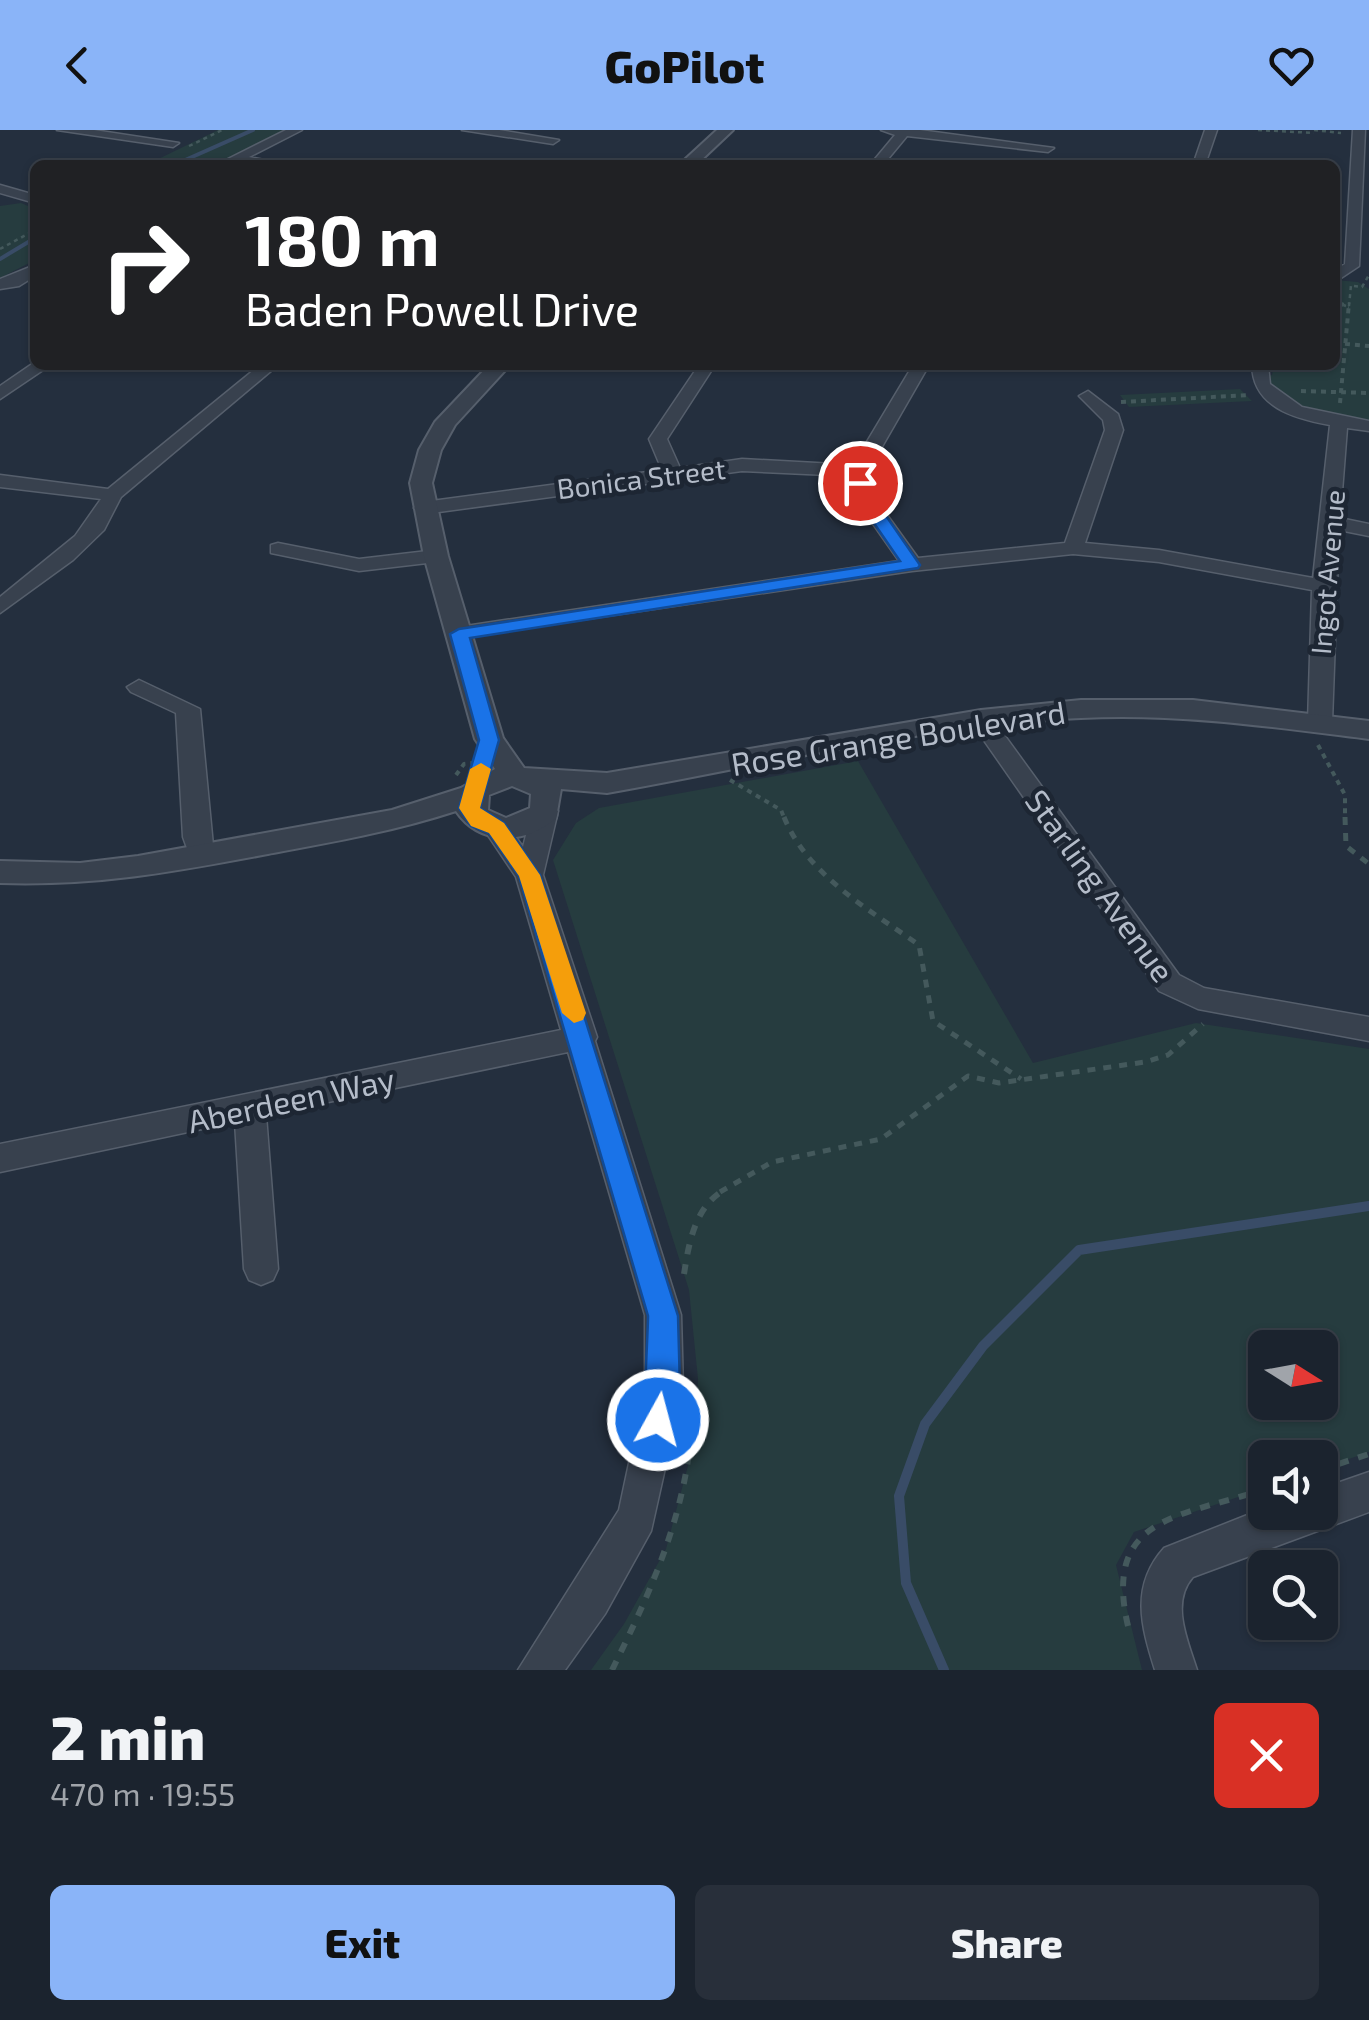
<!DOCTYPE html>
<meta charset="utf-8">
<style>
:root{--surface:#1b232e;--page:#282f3a;--text:#f1f3f6;--muted:#a0a4aa;--line:#39404a;--accent:#8ab4f8}
body{margin:0;font-family:"Exo 2",sans-serif;background:var(--page);color:var(--text);height:100vh;display:flex;flex-direction:column;font-size:38px;white-space:nowrap}
*{box-sizing:border-box;margin:0}
p{font-size:32px;color:var(--muted)}
.icon{flex:none;width:55px;height:55px;fill:none;stroke:currentColor;stroke-width:2;stroke-linecap:round;stroke-linejoin:round}
.map{position:relative;height:1540px;overflow:hidden}
.sheet{display:flex;flex-direction:column;background:var(--surface);flex:1}
.sheet>*{flex:none}
.top-card{position:absolute;left:30px;top:30px;width:1310px;height:210px;border-radius:15px;box-shadow:0 2px 8px #0004,0 0 0 2px var(--line);background:#202124;color:#fff;overflow:hidden}
.needle{width:65px;rotate:101deg}
.buttons{position:absolute;left:1248px;top:1200px;display:grid;gap:20px}
.buttons a{display:grid;place-items:center;width:90px;height:90px;border-radius:15px;background:var(--surface);box-shadow:0 2px 8px #0004,0 0 0 2px var(--line);font-size:50px}
.pin{position:absolute;display:grid;place-items:center;width:85px;height:85px;color:#fff;margin:-42px;border:5px solid #fff;border-radius:50%;box-shadow:0 2px 10px #0007}
.me{position:absolute;width:110px;margin:-55px;rotate:7deg;stroke-linejoin:round;filter:drop-shadow(0 0 8px #0008)}
.turn{display:flex;align-items:center;gap:35px;height:210px;padding:0 50px;font-size:45px}
.turn .icon{width:130px;height:130px;stroke-width:2.5}
.turn b{display:block;font-size:70px;line-height:85px}
.round{display:grid;place-items:center;flex:none;width:105px;height:105px;border-radius:15px;background:var(--page)}
.head{display:flex;align-items:center;justify-content:space-between;height:170px;padding:0 50px}
h1{font-size:60px;font-weight:800;line-height:75px}
.primary-button{display:flex;gap:20px;margin-top:auto;padding:20px 50px}
.primary-button a{flex:1;height:115px;border-radius:15px;background:var(--accent);color:#111;font-size:40px;font-weight:800;line-height:115px;text-align:center}
.primary-button a+a{background:var(--page);color:var(--text)}
header{display:flex;justify-content:space-between;align-items:center;height:130px;padding:0 50px;background:var(--accent);color:#111;font-size:45px;font-weight:800}
.map>svg:first-child{display:block}
</style>
<header><svg class="icon" aria-label="back" viewBox="0 0 24 24"><path d="M15 5l-7 7 7 7"/></svg>GoPilot<svg class="icon" aria-label="heart" viewBox="0 0 24 24"><path d="M12 20l-8-8c-3-5 5-10 8-4 3-6 11-1 8 4z"/></svg></header>
<div class="map">
<svg width="1369" height="1540" viewBox="0 0 1369 1540">
<rect width="100%" height="100%" fill="#242f3e"/>
<!-- green -->
<path fill="#263c3f" fill-rule="evenodd" d="M218,0H289L215,35H146Z
M21,73L35,79V130L0,148V76Z
M1335,150L1358,152L1369,159V293C1332,287 1284,284 1266,247L1272,245L1274,235H1335Z
M1240,259L1252,271L1129,277L1120,265Z
M858,631L1033,933L1196,893L1369,919V1322L1320,1339V1328H1265V1358L1134,1402L1116,1435L1142,1540H591L624,1494L666,1419L695,1309L698,1249L689,1160L553,730L576,693L599,678ZM1265,1218H1320V1272H1265Z"/>
<g fill="none" stroke-linecap="round" stroke-linejoin="round">
<!-- stream-far1 -->
<path stroke="#394c67" stroke-width="4" d="M174,35L253,0
M0,129L35,108"/>
<!-- stream -->
<path stroke="#394c67" stroke-width="10" d="M944,1540L906,1453L899,1366L925,1294L983,1216L1079,1120L1369,1076"/>
<!-- minor casing -->
<g stroke="#565f6c" stroke-width="3">
<path id="minor" d="M57,0H94L179,13L173,17Z
M286,0H302L249,27L291,35H216Z
M462,0H499L559,10L553,14Z
M881,0H920L1054,18L1048,22L907,6L883,35H870L895,5Z
M1205,0H1217L1205,35H1193Z
M1353,0H1365L1359,136L1335,152V140L1345,134Z
M0,55L35,65V73L0,63Z
M35,135V146L19,156L0,159V149Z
M35,232L49,236L0,269V256Z
M260,235H278L121,367L104,400L73,430L0,483V467L75,406L101,369L0,357V345L108,359Z
M699,235H715L667,309L680,338L742,329L853,335L913,235H929L868,341L872,364L918,428L1065,413L1105,300L1103,290L1079,266L1088,261L1118,284L1123,300L1085,413L1159,420L1313,448L1330,295C1293,288 1253,277 1252,235H1268L1270,254L1302,277L1369,291V301L1347,298L1340,388L1369,394V406L1339,400L1332,592L1320,599L1308,592L1312,460L1159,432L1073,424L912,441L451,509V499L459,497L899,431L852,364L850,346L742,341L424,384L414,378L424,372L662,340L649,309Z
M278,413L359,429L436,420L446,426L436,432L359,441L271,423V415Z
M139,550L200,579L214,726L210,732H192L183,707L176,583L131,562L127,557Z
M981,582L989,584L1179,845L1204,858L1369,887V911L1198,879L1159,861L969,589Z
M545,672L558,681L543,745L597,907L595,911L681,1185L683,1258L651,1401L605,1484L565,1540H518L619,1380L645,1258V1185L568,922L266,985L278,1139L273,1150L261,1155L249,1150L244,1139L235,992L0,1042V1014L561,900L516,747L483,698L487,692H505L523,717L532,681Z
M1369,1342V1382L1193,1447C1170,1473 1188,1511 1197,1540H1155C1141,1496 1130,1456 1164,1418L1265,1378V1382H1320V1359Z"/>
</g>
<!-- tertiary casing -->
<g stroke="#565f6c" stroke-width="4">
<path id="tertiary" d="M717,0H733L696,35H679Z
M489,235H510L455,295L441,320L432,353L448,426L503,608L524,638L607,643L981,580L1081,570H1193L1369,591V609C1273,597 1178,583 1081,588C928,595 759,636 607,663L561,659L556,688C526,715 480,716 456,681C395,701 332,712 268,724C172,742 98,756 0,753V731L80,733L138,726L392,680L461,658L495,639L475,609L424,426L410,353L419,320L435,292ZM512,656L531,664L530,678L506,688L488,680L489,665Z"/>
</g>
<!-- path-far3 -->
<path stroke="#44595c" stroke-width="2.5" stroke-dasharray="4 4" stroke-linecap="butt" d="M1258,0L1314,3
M1314,0L1341,3
M189,16L222,0
M0,119L35,100
M1354,156L1362,157L1369,145
M1335,172L1346,176
M1349,176L1351,155"/>
<!-- path-far2 -->
<path stroke="#44595c" stroke-width="4" stroke-dasharray="5 5" stroke-linecap="butt" d="M1339,173L1349,177
M1335,213L1369,216
M1301,261L1369,263
M1121,272L1250,265
M1340,273L1349,173
M1318,615L1345,665V690
M456,645L464,634L474,633
M730,650L781,680L785,690"/>
<!-- path-far1 -->
<path stroke="#44595c" stroke-width="5" stroke-dasharray="8 8" stroke-linecap="butt" d="M784,687C808,746 870,780 919,815L933,891L1021,949
M1345,687L1346,716L1369,734
M720,1062L772,1032L881,1009L968,946L999,953L1145,932L1168,925L1203,894"/>
<!-- path -->
<path stroke="#44595c" stroke-width="6" stroke-dasharray="10 10" stroke-linecap="butt" d="M684,1144C689,1112 695,1077 724,1060
M1320,1340L1369,1324
M1128,1496C1102,1385 1182,1387 1265,1359
M612,1540C652,1459 688,1380 692,1289"/>
<!-- minor -->
<use href="#minor" fill="#38414e" fill-rule="evenodd"/>
<!-- tertiary -->
<use href="#tertiary" fill="#38414e" fill-rule="evenodd"/>
</g>
<!-- route -->
<path fill="#1a73e8" stroke="#114b97" stroke-width="2.5" d="M860,348L868,353L871,364L920,435L918,438L470,508L499,610L480,678L504,693L540,745L678,1186L680,1258L669,1301L658,1305L646,1301C642,1291 648,1206 648,1186L519,746L489,703L471,696L459,678L479,610L450,504L459,499L900,431L854,364L852,353Z"/>
<!-- slow -->
<path fill="#f59e0b" d="M481,633L491,639L480,678L504,693L540,745L586,883L583,890L574,893L562,883L519,746L489,703L471,696L459,678L470,639Z"/>
<g text-anchor="middle" dominant-baseline="central" stroke-width="9" stroke-linejoin="round" paint-order="stroke">
<!-- far-street labels -->
<g font-size="28" fill="#b4bcc9" stroke="#1d2633">
<text transform="translate(641 348) rotate(-7)">Bonica Street</text>
<text transform="translate(1327 442) rotate(-85)">Ingot Avenue</text>
</g>
<!-- street labels -->
<g font-size="32" fill="#b4bcc9" stroke="#1d2633">
<text transform="translate(898 607) rotate(-9)">Rose Grange Boulevard</text>
<text transform="translate(1101 755) rotate(54)">Starling Avenue</text>
<text transform="translate(291 969) rotate(-12)">Aberdeen Way</text>
</g>
</g>
</svg>
<div class="buttons">
<a><svg class="needle" viewBox="-14 -14 28 28"><path d="M0-13l5 13h-10z" fill="#e53935"/><path d="M0 13l5-13h-10z" fill="#a0a4aa"/></svg></a>
<a><svg class="icon" aria-label="sound" viewBox="0 0 24 24"><path d="M4 9h4l5-4v14l-5-4H4zM17 9q2 3 0 6"/></svg></a>
<a><svg class="icon" aria-label="search" viewBox="0 0 24 24"><circle cx="10" cy="10" r="6"/><path d="M15 15l6 6"/></svg></a>
</div>
<div class="pin" style="left:860px;top:353px;background:#d93025"><svg class="icon" aria-label="arrive" viewBox="0 0 24 24"><path d="M6 21V4h12l-3 4 3 4H6"/></svg></div>
<svg class="me" style="left:658px;top:1290px" viewBox="-20 -20 40 40"><circle r="17" fill="#1a73e8" stroke="#fff" stroke-width="3"/><path d="M0-11L8 9 0 5-8 9z" fill="#fff"/></svg>
<div class="top-card">
<div class="turn"><svg class="icon" aria-label="right" viewBox="0 0 24 24"><path d="M7 20v-9h11M14 6l5 5-5 5"/></svg><div><b>180 m</b>Baden Powell Drive</div></div>
</div>
</div>
<section class="sheet">
<div class="head"><div><h1>2 min</h1><p>470 m · 19:55</p></div><a class="round" style="background:#d93025;color:#fff"><svg class="icon" aria-label="close" viewBox="0 0 24 24"><path d="M6 6l12 12M18 6L6 18"/></svg></a></div>
<div class="primary-button"><a>Exit</a><a>Share</a></div>
</section>
